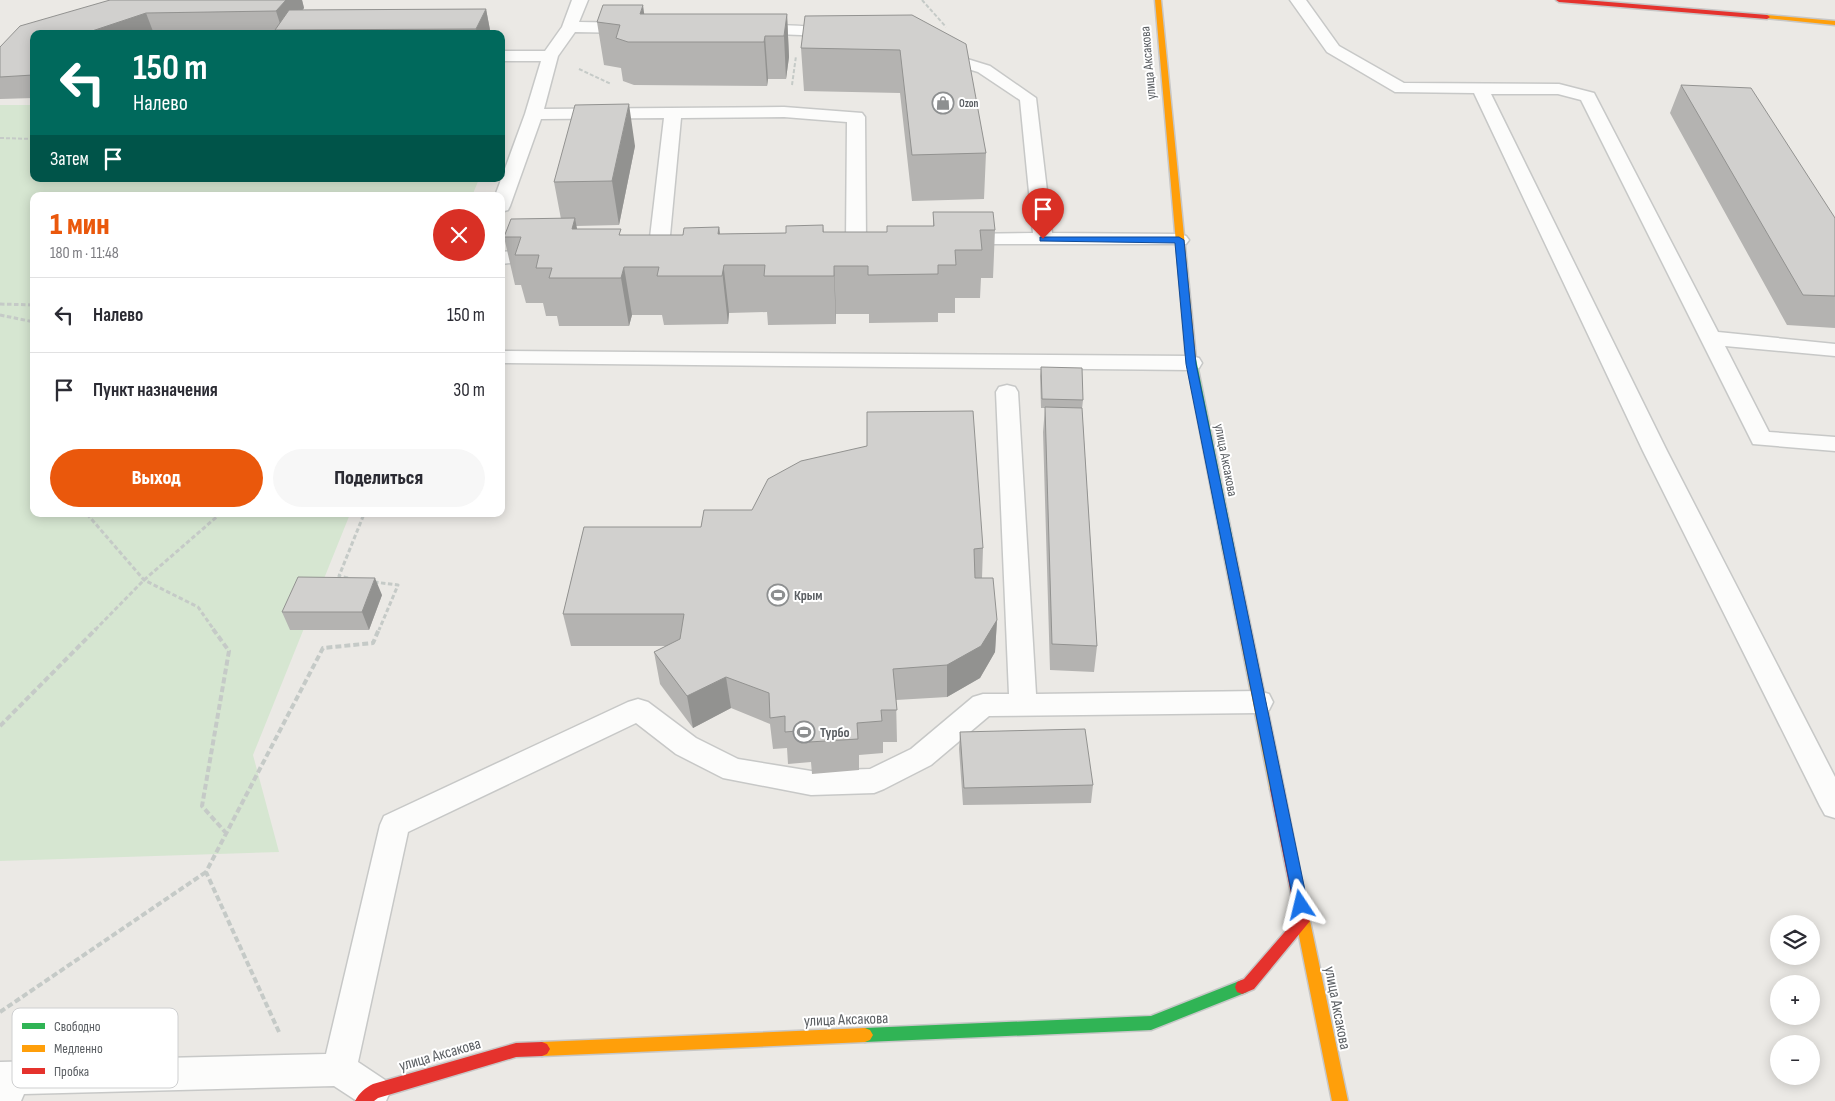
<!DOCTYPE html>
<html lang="ru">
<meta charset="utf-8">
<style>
:root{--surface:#fff;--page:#f7f7f7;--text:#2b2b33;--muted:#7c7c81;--line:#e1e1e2;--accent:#ea580c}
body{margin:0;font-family:"Sofia Sans Condensed",sans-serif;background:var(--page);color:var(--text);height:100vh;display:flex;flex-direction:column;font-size:19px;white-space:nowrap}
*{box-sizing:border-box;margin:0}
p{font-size:16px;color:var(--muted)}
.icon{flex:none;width:28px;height:28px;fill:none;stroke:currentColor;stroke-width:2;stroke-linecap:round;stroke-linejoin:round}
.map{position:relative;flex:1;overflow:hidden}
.side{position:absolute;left:30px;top:192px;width:475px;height:325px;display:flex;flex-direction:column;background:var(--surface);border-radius:10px;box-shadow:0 2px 12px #0003}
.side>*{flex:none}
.top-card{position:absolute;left:30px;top:30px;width:475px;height:152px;border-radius:10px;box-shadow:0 2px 12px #0003;background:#00695c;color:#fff;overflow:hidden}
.buttons{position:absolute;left:1770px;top:915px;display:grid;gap:10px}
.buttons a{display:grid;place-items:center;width:50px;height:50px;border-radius:50%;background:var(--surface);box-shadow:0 2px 12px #0003;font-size:25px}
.pin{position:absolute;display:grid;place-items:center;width:42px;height:42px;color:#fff;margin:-51px -21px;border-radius:50% 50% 50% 0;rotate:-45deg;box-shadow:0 0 5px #0007}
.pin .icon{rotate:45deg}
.me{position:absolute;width:55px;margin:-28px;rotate:350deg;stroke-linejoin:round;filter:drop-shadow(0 0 4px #0008)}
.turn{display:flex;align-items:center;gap:18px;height:105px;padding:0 20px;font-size:22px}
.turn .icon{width:65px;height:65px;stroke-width:2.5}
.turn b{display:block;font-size:35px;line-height:42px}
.then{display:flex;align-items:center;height:48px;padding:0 20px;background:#0003;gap:10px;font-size:19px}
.round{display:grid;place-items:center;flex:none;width:52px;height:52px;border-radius:26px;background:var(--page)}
.headline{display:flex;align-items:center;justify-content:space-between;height:85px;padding:0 20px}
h1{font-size:30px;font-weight:800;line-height:38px;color:var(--accent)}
.button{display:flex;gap:10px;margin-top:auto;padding:10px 20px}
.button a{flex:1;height:58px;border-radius:30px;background:var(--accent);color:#fff;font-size:20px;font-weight:800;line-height:58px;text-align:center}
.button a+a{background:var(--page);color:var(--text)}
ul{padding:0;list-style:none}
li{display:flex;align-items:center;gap:15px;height:75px;padding:0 20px;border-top:1px solid var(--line)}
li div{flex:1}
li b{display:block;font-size:19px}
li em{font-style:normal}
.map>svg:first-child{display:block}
</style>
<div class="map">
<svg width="1835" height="1101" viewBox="0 0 1835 1101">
<rect width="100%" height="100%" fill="#ebe9e5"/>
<!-- green -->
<path fill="#d6e6d1" d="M0,105H34V179H479L472,196H34V514H350L253,755L279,852L0,861Z"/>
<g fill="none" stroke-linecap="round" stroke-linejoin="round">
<!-- lane casing -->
<g stroke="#c7c8c7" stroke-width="3">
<path id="lane" d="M572,0H588L579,22L632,23L640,28L632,33L575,32L558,56L544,109L784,107L862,113L865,117L866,242L863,246H849L846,242L847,122L784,117L681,118L669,246L666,250H652L649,246L664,118L541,119L510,206L508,210L501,212V196H495L525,114L541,61H501V51H545L562,27Z
M1290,0H1306L1339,46L1404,83L1559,84L1594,93L1718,332L1835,344V356L1725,346L1769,432L1835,437V451L1753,444L1581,100L1558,94H1491L1667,451L1835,777V818L1825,815L1820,806L1643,451L1474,93L1395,92L1327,52Z
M755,25C771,25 837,24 845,36L837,41L801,35L749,33L747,30L749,27Z
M938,50L990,66L1036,98L1052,233L1179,234L1186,236L1189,240L1186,244H953L950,240L953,236L960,234L1033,233L1020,100L978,72L932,58L930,55Z
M543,249L550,251L553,255L550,259L501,264V252Z
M501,351L1191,356L1199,358L1202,363L1199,368L1191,370L501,363Z
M1007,385L1015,387L1018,392L1036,694L1259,691L1269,694L1273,702L1269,710L1259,713L989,716L931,765L884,789L874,793L811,795L723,778L676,754L636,723L408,832L358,1062L385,1080L390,1092L386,1101H357L334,1086L24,1094L21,1101H0V1062L326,1054L380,825L384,816L628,702L638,699L648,702L696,738L738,759L811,771L870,769L911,749L973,697L983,694H1009L996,392L999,387Z"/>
</g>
<!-- fast casing -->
<g stroke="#c7c7c7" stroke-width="3">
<path id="fast" d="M1191,356L1196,359L1235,551L1229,555L1223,551L1186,359Z
M1242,980L1247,982L1249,987L1247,992L1151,1030L865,1042L860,1040L857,1035L860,1030L865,1028L1151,1016Z"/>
</g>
<!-- slow casing -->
<g stroke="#c7c7c7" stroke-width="3">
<path id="slow" d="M1155,0H1161L1196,359L1191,362L1186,359Z
M1767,15L1835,21V25L1765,18L1764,17Z
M1229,547L1235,551L1284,789L1282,793L1277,794L1272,793L1270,789L1223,551Z
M1303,915L1308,917L1310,921L1348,1101H1332L1296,921L1298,917Z
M865,1028L870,1030L873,1035L870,1040L865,1042L542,1056L537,1054L534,1049L537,1044L542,1042Z"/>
</g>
<!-- jam casing -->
<g stroke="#c7c7c7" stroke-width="3">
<path id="jam" d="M1556,0H1584L1767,15L1770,17L1767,19L1559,2Z
M1277,784L1282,785L1284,789L1310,921L1254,989L1242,994L1237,992L1235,987L1237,982L1244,979L1296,919L1270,789L1272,785Z
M542,1042L547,1044L550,1049L547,1054L542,1056L516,1057L378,1098L374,1101H355C359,1093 365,1088 373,1084L516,1043Z"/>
</g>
<!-- path-far2 -->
<path stroke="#c5cac7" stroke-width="2" stroke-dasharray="4 2" stroke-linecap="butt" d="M922,0L946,27
M579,69L611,84
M792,85L796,56
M0,138L34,139"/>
<!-- path-far1 -->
<path stroke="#c5cac7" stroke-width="3" stroke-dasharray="4.5 2.5" stroke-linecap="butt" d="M0,304L34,305
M0,315L34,322
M87,514L144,580L198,607L214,630
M348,578L339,576L364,514
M374,582L398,585L379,630
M95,630L144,580L220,514"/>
<!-- path -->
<path stroke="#c5cac7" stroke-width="4" stroke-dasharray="6 3" stroke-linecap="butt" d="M213,629L229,651L202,806L226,833
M0,726L96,629
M0,1012L206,872
M279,1032L206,872L323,648L373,643L379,629"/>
<!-- lane -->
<use href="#lane" fill="#fcfcfb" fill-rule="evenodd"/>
<!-- fast -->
<use href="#fast" fill="#30b455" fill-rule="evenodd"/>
<!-- slow -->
<use href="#slow" fill="#ff9f0a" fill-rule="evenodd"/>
<!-- jam -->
<use href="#jam" fill="#e5322d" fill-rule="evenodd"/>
</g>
<!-- wall -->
<path fill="#b4b3b1" d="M110,0H302L304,8L303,10L486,9L490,30L489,34H276V33L34,34V98L0,99V47Z
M644,14H787L789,57L786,79H768L767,86L634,85L623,81L621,68L604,65L597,22Z
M912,15L986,153L984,199L912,201L900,93L804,91L801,48Z
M1681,85L1835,218V328L1787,325L1670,113Z
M635,146L619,225L576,226L577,229L622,235H683L719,227L720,234L786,233L823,225L824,232H887L933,226V212L995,230L993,278H981L980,298H955V313H938V322L869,323V314H836V324L768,325L767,312L729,313L728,324L664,325L662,315H632L629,326H559L557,316H546L543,303H526L521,285H515L504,237L561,219L554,182Z
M1041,367L1083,400L1082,409L1097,646L1094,672L1050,670L1043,432L1045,408H1041L1040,376Z
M584,527L983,548L982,578L997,620L995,652L980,678L947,697L896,700L897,742H883V753L859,755V770L812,774L811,762L788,764L787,748L773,749L770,724L731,708L693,728L660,684L654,652L667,646H571L563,614Z
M382,595L369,630H290L282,612Z
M960,732L1093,785L1091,803L963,805L959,749Z"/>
<!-- shaded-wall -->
<path fill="#929290" d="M286,0H302L304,8L285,30H282L276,11Z
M643,5L648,42L640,14Z
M486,9L490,30L489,34H477L476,29Z
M146,13L154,34H83Z
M787,14L789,57L786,79L784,36Z
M765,36L768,79L767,86L764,42Z
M629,104L635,146L619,225L612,181Z
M575,218L584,266L572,229Z
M719,227L729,313L728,324L718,234Z
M834,266L836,314V324L834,276Z
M624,267L632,315L629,326L621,278Z
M375,578L382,595L369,630L362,612Z
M997,620L995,652L980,678L947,697V665Z
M726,677L731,708L693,728L687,696Z"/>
<!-- building -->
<path fill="#d1d0ce" stroke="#929290" d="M110,0H286L276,11L146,13L83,34H34V75H33L0,77V47L20,26Z
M603,5H643L640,14H787L784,36H765L764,42H628L616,38L620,25L597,22Z
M486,9L476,29L275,30L289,10Z
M912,15L966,44L986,153L912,155L900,50L801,48L805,16Z
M1681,85L1751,88L1835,218V296L1803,295Z
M629,104L612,181L554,182L575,105Z
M933,212H993L995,230H980L982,250H955L956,265H938V274L868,275V266H834V276H764L765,265H724L722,276H657L659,267H624L621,278H549L552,268H536L539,255H515L521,237H504L511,219L575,218L572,229H621L619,235H683L684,228L719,227L718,234L786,233V226L823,225V232H887V226H934Z
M1041,367L1082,368L1083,400L1042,399Z
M1045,407L1082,408L1097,646L1052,644Z
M973,411L983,548L974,549L975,578H993L997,620L981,646L947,665L893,669L897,710H881L882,721L857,723L858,739L809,742V730L785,732V716L770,718L769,693L726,677L687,696L654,652L680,639L684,614H563L584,527H701L704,510H752L768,479L801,461L867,446V412Z
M298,577L375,578L362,612H282Z
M1085,729L1093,785L964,788L960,732Z"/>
<!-- route -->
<path fill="#1a73e8" stroke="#114b97" d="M1040,237H1179L1184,240L1196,364L1308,905L1306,909L1301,911L1296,909L1294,905L1186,364L1175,243L1043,241H1040Z"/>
<!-- icons -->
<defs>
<g id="shop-ring" transform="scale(1.125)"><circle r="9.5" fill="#fff" stroke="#8d8f90" stroke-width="1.5"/><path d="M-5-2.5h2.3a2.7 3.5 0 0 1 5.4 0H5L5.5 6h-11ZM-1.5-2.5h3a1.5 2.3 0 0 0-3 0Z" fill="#8d8f90"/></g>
<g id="stadium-ring" transform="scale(1.125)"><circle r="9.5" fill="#fff" stroke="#8d8f90" stroke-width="1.5"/><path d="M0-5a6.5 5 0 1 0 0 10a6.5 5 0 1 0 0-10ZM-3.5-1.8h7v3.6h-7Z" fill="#8d8f90"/></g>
</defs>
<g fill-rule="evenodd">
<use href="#shop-ring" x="943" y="103"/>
<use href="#stadium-ring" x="778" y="595"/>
<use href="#stadium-ring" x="804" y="732"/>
</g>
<g text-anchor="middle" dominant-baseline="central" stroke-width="4" stroke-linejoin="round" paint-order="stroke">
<!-- far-poi labels -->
<g font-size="11" font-weight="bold" fill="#5b5f63" stroke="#fff" text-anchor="start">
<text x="959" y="103">Ozon</text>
</g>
<!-- street labels -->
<g font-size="14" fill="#5b5f63" stroke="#fff">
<text transform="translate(1148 63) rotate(-95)">улица Аксакова</text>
<text transform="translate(1226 460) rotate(79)">улица Аксакова</text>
</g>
<!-- poi labels -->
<g font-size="14" font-weight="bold" fill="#5b5f63" stroke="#fff" text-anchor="start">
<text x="794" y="595">Крым</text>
<text x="820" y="732">Турбо</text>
</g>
<!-- near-street labels -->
<g font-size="16" fill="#5b5f63" stroke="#fff">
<text transform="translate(1337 1008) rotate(79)">улица Аксакова</text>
<text transform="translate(846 1020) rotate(-2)">улица Аксакова</text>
<text transform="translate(440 1055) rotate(-16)">улица Аксакова</text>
</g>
</g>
<!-- legend -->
<rect x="12" y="1008" width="166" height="80" rx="8" fill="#fff" stroke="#cecfd0" stroke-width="1"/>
<rect x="22" y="1023" width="23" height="6" fill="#30b455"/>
<rect x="22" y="1045" width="23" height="7" fill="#ff9f0a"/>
<rect x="22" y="1068" width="23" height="6" fill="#e5322d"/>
<g font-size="14" fill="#5b5f63">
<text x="54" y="1031">Свободно</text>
<text x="54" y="1053">Медленно</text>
<text x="54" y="1076">Пробка</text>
</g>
</svg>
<div class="buttons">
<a><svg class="icon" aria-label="layers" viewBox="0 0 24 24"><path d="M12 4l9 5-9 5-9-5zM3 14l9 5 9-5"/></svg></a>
<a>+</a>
<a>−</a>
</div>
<div class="pin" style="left:1043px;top:239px;background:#d93025"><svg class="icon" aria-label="arrive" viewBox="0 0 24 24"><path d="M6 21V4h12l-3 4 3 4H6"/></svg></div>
<svg class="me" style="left:1301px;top:905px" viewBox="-20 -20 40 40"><path d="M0-17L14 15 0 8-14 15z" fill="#1a73e8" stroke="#fff" stroke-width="4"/></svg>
<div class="top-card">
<div class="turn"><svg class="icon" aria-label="left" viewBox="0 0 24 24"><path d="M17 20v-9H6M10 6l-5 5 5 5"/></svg><div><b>150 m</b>Налево</div></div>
<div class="then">Затем<svg class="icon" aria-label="arrive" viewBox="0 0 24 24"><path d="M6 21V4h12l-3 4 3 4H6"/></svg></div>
</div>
<section class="side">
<div class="headline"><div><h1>1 мин</h1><p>180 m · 11:48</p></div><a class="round" style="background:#d93025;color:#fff"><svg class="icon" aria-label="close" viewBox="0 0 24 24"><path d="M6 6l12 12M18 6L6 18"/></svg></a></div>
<ul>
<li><svg class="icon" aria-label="left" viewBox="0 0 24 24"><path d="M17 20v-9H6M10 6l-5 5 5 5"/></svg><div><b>Налево</b></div><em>150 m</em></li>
<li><svg class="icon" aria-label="arrive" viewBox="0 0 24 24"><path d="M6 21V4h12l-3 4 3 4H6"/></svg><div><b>Пункт назначения</b></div><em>30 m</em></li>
</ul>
<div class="button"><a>Выход</a><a>Поделиться</a></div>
</section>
</div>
